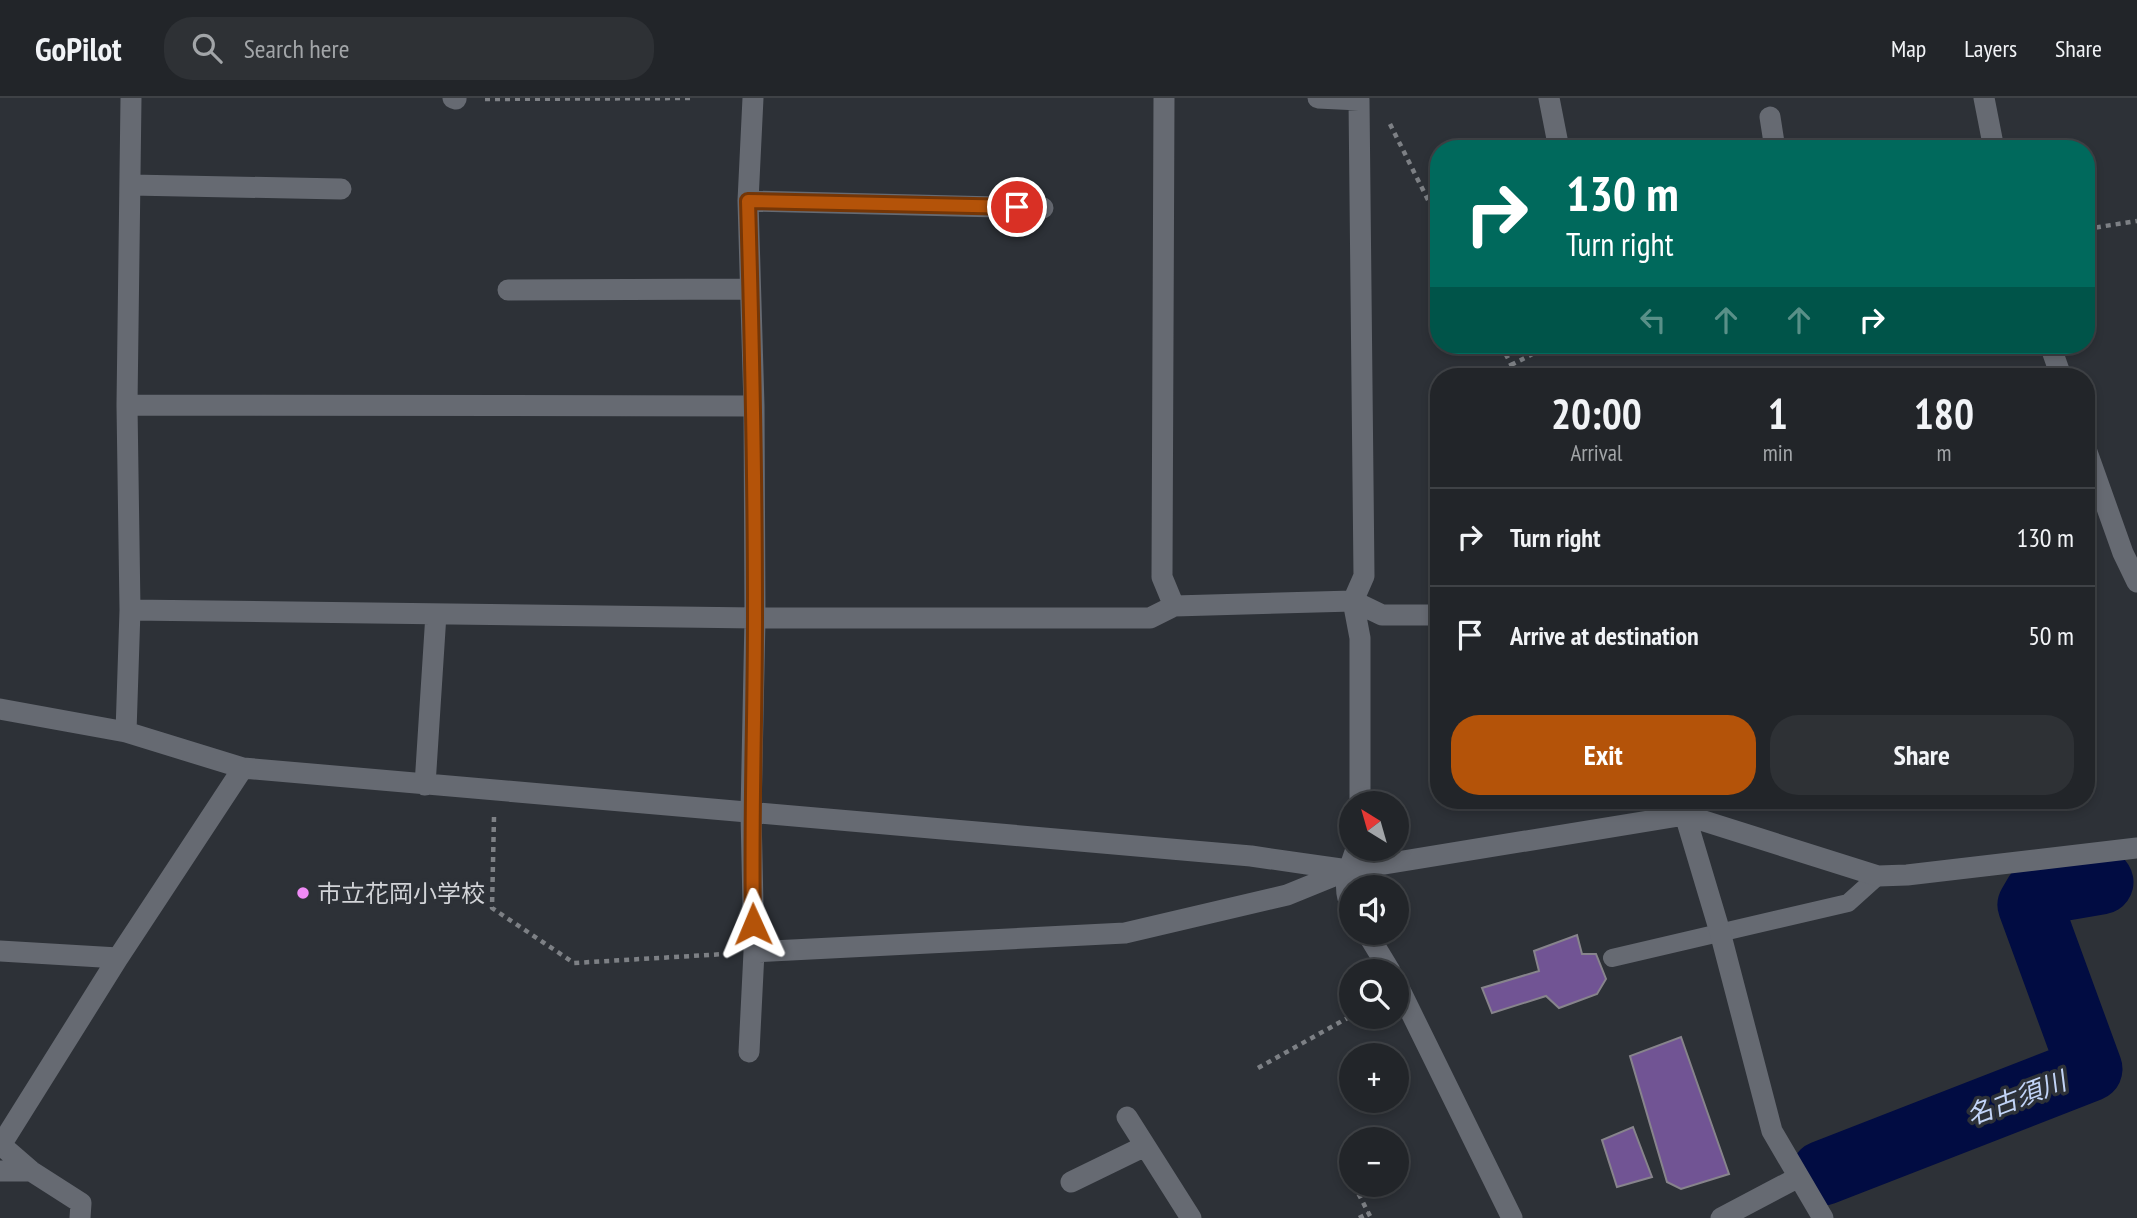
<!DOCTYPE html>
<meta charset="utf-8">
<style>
:root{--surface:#222529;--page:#2e3135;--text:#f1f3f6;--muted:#a2a5a8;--line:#3f4246;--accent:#b45309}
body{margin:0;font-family:"PT Sans Narrow","Noto Sans JP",sans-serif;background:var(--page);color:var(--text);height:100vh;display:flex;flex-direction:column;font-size:26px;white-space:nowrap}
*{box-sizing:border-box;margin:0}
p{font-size:23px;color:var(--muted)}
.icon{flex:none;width:38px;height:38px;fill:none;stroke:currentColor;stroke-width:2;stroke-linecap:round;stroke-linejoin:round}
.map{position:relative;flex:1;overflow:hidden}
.side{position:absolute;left:1430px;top:270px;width:665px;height:441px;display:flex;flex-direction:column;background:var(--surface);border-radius:28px;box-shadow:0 4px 10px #0003,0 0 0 2px var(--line)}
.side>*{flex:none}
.banner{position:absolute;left:1430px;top:42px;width:665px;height:214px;border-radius:28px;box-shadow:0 4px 10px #0003,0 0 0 2px var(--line);background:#00695c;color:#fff;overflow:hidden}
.needle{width:46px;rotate:323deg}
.controls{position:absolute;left:1339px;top:693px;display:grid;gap:14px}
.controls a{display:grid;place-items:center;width:70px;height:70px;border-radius:50%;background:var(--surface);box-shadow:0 4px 10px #0003,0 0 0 2px var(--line);font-size:35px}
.pin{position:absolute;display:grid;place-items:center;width:60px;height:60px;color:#fff;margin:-30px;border:4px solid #fff;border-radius:50%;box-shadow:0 2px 7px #0007}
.me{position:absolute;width:77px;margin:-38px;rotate:359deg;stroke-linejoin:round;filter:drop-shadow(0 0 5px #0008)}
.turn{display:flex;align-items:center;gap:24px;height:147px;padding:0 21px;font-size:32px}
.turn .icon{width:91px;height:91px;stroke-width:2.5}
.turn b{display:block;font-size:49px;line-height:60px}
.lanes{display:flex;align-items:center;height:66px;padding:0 21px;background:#0003;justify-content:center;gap:35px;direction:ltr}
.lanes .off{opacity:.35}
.eta{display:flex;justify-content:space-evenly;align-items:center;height:119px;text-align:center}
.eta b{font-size:42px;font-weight:700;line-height:49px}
.cta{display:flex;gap:14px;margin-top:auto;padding:14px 21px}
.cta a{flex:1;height:80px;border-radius:28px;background:var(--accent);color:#fff;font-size:28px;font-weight:700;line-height:80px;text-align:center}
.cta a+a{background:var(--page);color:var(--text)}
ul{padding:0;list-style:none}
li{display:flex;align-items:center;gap:21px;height:98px;padding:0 21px;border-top:2px solid var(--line)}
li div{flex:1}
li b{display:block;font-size:26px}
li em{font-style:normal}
header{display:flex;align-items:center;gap:42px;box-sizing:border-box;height:98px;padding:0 35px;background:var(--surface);border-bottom:2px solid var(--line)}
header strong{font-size:33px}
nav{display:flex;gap:38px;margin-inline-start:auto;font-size:24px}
.search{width:490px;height:63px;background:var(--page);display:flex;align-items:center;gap:18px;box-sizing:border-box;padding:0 24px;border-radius:28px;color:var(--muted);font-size:26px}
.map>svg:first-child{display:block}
</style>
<header>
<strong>GoPilot</strong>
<div class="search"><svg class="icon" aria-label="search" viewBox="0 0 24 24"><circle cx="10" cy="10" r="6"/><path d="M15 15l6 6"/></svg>Search here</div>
<nav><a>Map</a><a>Layers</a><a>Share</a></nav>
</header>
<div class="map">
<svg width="2137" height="1120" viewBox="0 0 2137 1120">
<rect width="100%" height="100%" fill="#2d3137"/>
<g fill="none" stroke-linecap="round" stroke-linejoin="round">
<!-- river -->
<path stroke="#010c42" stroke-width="65" d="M1823,1075L2090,971L2030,807L2037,795L2101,784"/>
</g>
<!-- building -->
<path fill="#715494" stroke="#87848c" stroke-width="2" d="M1577,837L1582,856H1596L1606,881L1597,896L1559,910L1546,898L1492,915L1482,890L1539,873L1534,853Z
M1681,939L1729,1076L1681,1091L1667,1084L1630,958Z
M1633,1029L1652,1079L1617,1089L1602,1042Z"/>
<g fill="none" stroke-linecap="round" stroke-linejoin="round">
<!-- path -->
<path stroke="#7d8085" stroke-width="4.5" stroke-dasharray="5 5" stroke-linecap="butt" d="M485,1L694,0
M1390,26L1438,122
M2086,131L2137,123
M1501,247L1517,278
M1511,267L1550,247
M494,719L492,810L574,865L725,856
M1258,970L1351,918
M1342,1061L1351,1080
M1354,1087L1371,1120
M1359,1120L1369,1115"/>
<!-- lane -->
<path stroke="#666a72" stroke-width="18" d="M1612,860L1848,805L1878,778"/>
<!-- street -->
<path stroke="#666a72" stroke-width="21" d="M453,0L456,1
M1164,0L1162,479L1174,508
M1318,0L1359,2L1364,478L1353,503L1382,517H1438
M1549,0L1559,51
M1770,19L1775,51
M131,87L341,91
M748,103L1043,110
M508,192L750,191
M127,307L754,308
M130,512L755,520H1150L1174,508L1353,503L1360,540V705
M0,611L126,634L243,670L1251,758L1348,772L1685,717L1878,778L1907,777L2137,750
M126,634L130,512L127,307L131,0
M425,687L436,516
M1685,717L1720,834L1772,1033L1823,1120
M1351,807C1341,790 1350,768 1356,751
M1367,835L1390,873
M0,853L118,860
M754,854L1125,835L1287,797L1346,773
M1396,884L1512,1120
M749,954L754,854L751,715L755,520L754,308L748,103L753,0
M1127,1019L1191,1120
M0,1073H31
M1071,1084L1145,1048
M80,1120L81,1105L31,1073L1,1047L118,860L243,670
M1721,1120L1797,1080"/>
<!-- secondary -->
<path stroke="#666a72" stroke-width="21" d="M1984,0L1994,51
M2050,247L2061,278
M2086,351L2123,455L2137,484"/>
</g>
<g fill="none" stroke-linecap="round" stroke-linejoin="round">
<!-- route casing -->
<g stroke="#753606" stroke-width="18">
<path id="route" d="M753,826C751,723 755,621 755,518C755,379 752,241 748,103L1017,109"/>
</g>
<!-- route -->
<use href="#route" stroke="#b45309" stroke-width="12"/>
</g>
<!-- markers -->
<circle fill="#f08bf6" stroke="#2d3137" stroke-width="2.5" cx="303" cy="795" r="7"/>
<g text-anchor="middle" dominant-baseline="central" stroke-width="7" stroke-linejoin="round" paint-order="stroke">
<!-- poi labels -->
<g font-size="24" fill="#d1d3d7" stroke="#2d3137" text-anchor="start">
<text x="317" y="795">市立花岡小学校</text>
</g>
<!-- water labels -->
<g font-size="26" font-style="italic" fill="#c2d4f7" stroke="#2d3137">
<text transform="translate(2016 1000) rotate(-21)">名古須川</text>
</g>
</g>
</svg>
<div class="controls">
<a><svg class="needle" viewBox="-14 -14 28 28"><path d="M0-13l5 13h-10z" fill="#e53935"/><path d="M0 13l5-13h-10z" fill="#a2a5a8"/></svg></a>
<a><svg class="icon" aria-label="sound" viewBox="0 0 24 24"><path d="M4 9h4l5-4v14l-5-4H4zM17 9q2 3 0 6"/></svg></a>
<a><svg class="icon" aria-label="search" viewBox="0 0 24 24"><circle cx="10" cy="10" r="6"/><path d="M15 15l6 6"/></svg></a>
<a>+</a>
<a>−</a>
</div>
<div class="pin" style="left:1017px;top:109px;background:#d93025"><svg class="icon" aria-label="arrive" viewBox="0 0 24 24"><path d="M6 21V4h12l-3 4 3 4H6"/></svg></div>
<svg class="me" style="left:753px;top:826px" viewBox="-20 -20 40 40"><path d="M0-17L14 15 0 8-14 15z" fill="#b45309" stroke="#fff" stroke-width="4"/></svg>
<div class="banner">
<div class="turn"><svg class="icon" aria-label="right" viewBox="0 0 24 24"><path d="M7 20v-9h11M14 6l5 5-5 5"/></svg><div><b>130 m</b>Turn right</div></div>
<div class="lanes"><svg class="icon off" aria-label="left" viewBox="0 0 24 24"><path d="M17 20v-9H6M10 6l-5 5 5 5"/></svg><svg class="icon off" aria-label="ahead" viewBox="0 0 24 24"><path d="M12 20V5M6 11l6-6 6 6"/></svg><svg class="icon off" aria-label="ahead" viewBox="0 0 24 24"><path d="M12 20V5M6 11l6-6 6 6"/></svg><svg class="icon" aria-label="right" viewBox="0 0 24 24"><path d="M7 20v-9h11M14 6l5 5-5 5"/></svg></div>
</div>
<section class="side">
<div class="eta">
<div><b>20:00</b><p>Arrival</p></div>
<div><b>1</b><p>min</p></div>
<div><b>180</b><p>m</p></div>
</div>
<ul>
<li><svg class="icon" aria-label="right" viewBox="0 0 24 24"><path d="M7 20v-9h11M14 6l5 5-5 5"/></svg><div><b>Turn right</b></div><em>130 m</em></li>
<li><svg class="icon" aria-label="arrive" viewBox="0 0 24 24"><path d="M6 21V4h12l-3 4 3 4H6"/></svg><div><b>Arrive at destination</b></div><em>50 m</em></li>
</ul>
<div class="cta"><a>Exit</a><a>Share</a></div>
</section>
</div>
